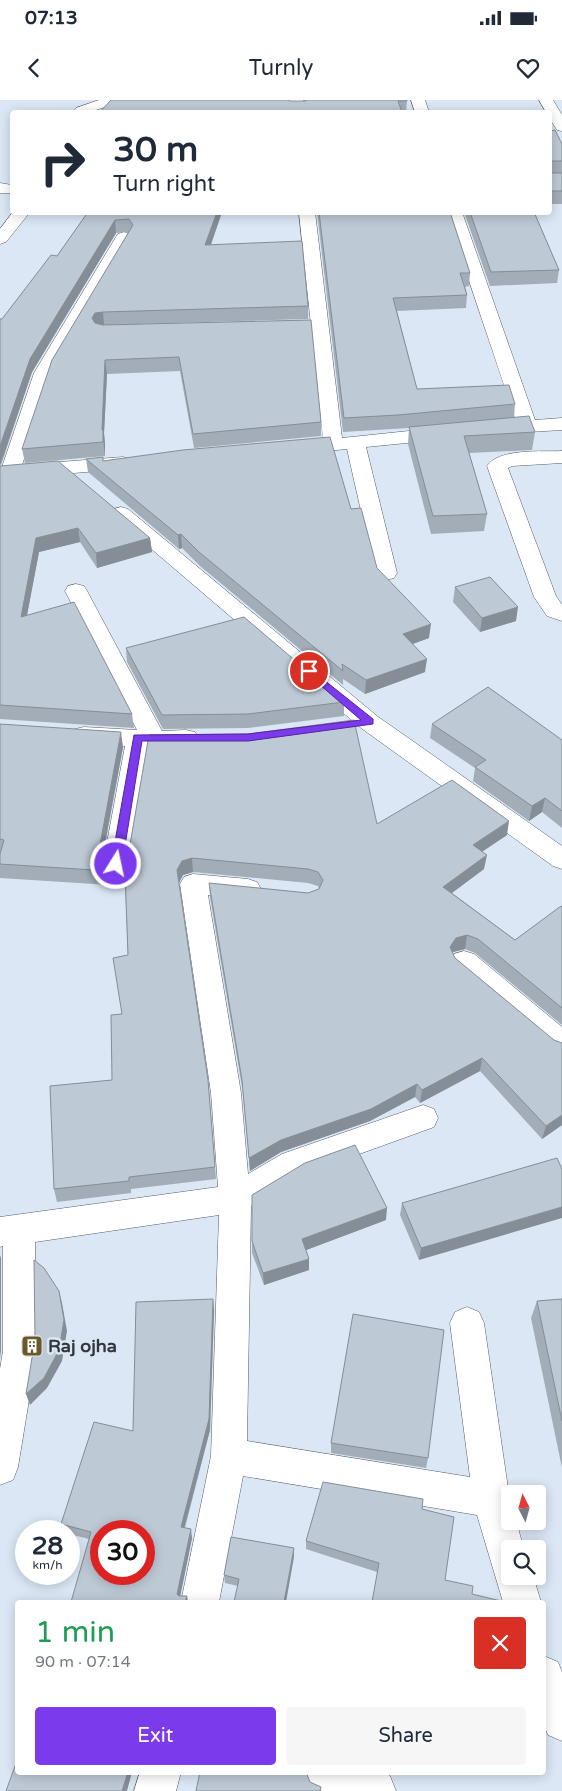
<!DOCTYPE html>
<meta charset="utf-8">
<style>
:root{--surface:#fff;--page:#f6f6f7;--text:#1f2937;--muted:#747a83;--accent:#7c3aed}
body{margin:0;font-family:"Varela Round",sans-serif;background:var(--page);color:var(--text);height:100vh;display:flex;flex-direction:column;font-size:19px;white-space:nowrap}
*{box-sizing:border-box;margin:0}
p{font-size:16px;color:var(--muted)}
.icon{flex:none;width:28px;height:28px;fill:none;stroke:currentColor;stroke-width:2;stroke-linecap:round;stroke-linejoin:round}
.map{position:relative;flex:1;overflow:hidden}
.sheet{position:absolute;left:15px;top:1500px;width:531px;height:175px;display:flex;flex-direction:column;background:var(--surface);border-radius:5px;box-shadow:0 2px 12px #0003}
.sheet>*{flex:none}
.hud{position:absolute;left:10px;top:10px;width:542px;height:105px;border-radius:5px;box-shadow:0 2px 12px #0003;background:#fff;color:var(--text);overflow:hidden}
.needle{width:32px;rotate:354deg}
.fabs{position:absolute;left:501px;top:1385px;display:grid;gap:10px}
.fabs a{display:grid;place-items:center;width:45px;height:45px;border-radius:5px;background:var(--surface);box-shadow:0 2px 12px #0003;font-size:25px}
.speed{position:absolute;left:15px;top:1420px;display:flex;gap:10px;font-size:25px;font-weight:700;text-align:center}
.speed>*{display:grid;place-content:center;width:65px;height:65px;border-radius:50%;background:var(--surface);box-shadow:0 2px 12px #0003;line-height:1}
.speed small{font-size:12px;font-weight:400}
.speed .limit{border:8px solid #d22;background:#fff;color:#111}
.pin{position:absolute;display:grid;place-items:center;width:42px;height:42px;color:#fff;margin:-21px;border:2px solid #fff;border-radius:50%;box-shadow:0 1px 5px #0007}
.me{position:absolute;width:55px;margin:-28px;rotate:10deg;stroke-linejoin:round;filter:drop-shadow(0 0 4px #0008)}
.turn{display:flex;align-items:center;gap:18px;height:105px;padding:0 20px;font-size:22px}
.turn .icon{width:65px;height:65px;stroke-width:2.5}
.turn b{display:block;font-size:35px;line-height:42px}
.round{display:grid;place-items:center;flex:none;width:52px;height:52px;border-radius:5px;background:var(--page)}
.head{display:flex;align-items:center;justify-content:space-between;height:85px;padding:0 20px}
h1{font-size:30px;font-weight:600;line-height:38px;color:#1e9e55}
.cta{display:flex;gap:10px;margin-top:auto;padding:10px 20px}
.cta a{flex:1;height:58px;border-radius:5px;background:var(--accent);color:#fff;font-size:20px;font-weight:600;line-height:58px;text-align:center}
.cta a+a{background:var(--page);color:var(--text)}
.status{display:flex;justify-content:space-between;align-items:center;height:35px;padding:0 25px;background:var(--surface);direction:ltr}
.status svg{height:14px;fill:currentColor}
header{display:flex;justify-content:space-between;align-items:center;height:65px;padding:0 20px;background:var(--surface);font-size:22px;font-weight:600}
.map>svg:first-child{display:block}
</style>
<div class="status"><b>07:13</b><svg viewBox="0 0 49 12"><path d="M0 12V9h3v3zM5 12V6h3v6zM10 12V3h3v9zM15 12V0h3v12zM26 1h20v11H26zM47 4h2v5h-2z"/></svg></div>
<header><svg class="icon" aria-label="back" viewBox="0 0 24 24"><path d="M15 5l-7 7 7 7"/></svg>Turnly<svg class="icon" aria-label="heart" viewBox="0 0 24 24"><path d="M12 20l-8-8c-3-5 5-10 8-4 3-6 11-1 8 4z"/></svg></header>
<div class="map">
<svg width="562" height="1691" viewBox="0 0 562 1691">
<rect width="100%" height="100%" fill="#dbe7f5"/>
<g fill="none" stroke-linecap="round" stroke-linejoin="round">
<!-- minor casing -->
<g stroke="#535e69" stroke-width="1">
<path id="minor" d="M99,0H119L117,3L90,12L74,11L76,8Z
M289,0H303L304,12H290Z
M411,0H425L429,12H415Z
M539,0H553L562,15V31L557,30L550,19V12H546Z
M0,83L12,85V93H0Z
M13,112H30L6,142L0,144V129Z
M299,112H315L342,338L447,327L454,329L457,333L454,337L447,339L366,347L397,473L394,478L386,480L378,478L375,473L347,349L295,354L288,352L285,348L288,344L323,339Z
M446,112H462L535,320L562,318V330L494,334L487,332L484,328L487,324L516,321Z
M124,132L130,134L132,137L52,273L22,365L123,357L130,359L133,363L130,367L123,369L0,379V367H2L34,273L116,137L118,134Z
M562,351V363L512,366L508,368L556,496L562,505V521L547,516L534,497L487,366C499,348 542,352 562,351Z
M121,407L128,409L377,616L562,746V769L553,766L361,628L114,417L111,413L114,409Z
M76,484L84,486L87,491L162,631L186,630L195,632L198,638L195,644L186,646L149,647L129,764L125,771L116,774L107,771L103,764L125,646L84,643L75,641L72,635L75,629L84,627L137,630L65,491L68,486Z
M193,774L248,779L257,782L261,789L257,796L248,799L208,795L241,993L248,1074L282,1054L423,1005L434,1009L438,1018L434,1027L304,1074L251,1106L247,1341L470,1377L450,1223L455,1212L467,1207L479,1212L484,1223L510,1402V1421H516L524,1449H510V1476H533L541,1502H503L477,1415L243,1376L219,1502H181L211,1356L219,1115L35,1142L37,1251L18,1367L13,1380L0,1385V1269L3,1251V1146L0,1147V1117L218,1087L211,993L180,784L184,777Z
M464,851L474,854L562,927V956L552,952L454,870L450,862L454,854Z
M544,1556L558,1562L562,1572V1641L548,1635L544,1625Z
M140,1672H181L176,1691H134Z
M305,1672H385L390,1676L396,1691H322L311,1686Z"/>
</g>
<!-- minor -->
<use href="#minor" fill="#fff" fill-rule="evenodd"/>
</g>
<!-- wall -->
<path fill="#a3adb8" d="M304,0H407L406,12H100L289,1H304Z
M550,31L562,44V104H550Z
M88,112H222L211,145L308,206V219L104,225L311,220L321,322V336L194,348L180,271L107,274L104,333L105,344V356L25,363L22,349L128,132L116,133L32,272L1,365L2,219L57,156Z
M317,112H450L470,173L469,186L465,187L467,195L466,208L397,211L417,289L515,304L514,317L535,332L532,350L469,353L487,414L484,431L431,434L408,344L409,328L343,332Z
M464,112H534L559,170L557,183L490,186Z
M86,359L103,361L351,409L377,468L429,538L412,544L425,572L365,594L343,579V585L200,466L182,448L179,449L88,372Z
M0,366L150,438L152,452L97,468L80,442L39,452L27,515L132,614L134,628L0,619Z
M455,487L516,521L480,532L453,502Z
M126,548L344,602V616L248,628L163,629L127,562Z
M0,624L123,647L103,756L104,759L115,762L377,724L507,735L482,752L484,769L452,793L515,840L562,807V925L475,853L465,849L453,852V853L455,858L562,1025L542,1039L480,971L420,1003L415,997L370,1021L281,1052L250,1071L243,993L210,797L209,783L308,793L319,789L318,786L308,783L193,772L183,775L179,783L208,980L216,1079L131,1089V1093L57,1102L54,1089L112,980L122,914L128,855L125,786L0,778Z
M432,624L562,640V728L542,712L529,721L473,681L475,668L430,638Z
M562,1069L419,1160L400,1115L402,1103Z
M386,1120L306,1150L309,1159V1170L264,1185L252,1153V1141Z
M562,1199V1368L531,1218L537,1201Z
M214,1210L210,1330L185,1428L192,1438L180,1496L89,1439L69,1434V1431H63L61,1424L133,1331Z
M331,1343L428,1358L426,1368L331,1353Z
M422,1409L445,1480L472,1494L377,1472L306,1449V1441Z
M294,1457L238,1486L225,1483L224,1475Z"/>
<!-- shaded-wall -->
<path fill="#858d96" d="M217,112H222L206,158L205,145Z
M115,120L116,133L32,272L0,366V346L30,259Z
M103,212L104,225L93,232L92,218L95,213Z
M105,260L107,274L104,333L105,344V356L102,330Z
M78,428L80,442L39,452L24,531L21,517L36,438Z
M181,434L182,448L179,449L178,435Z
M150,438L152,452L97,468L96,453Z
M518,507L516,521L480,532L482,518Z
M431,524L429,538L402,548L403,534Z
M427,559L425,572L365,594L366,580Z
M121,632L123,647L101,764L99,750Z
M545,698L542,712L529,721L532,706Z
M509,721L507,735L471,759L473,745Z
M487,755L484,769L441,801L443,787Z
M192,758L193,772L183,775L178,784L177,770L182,761Z
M467,835L465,849L453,852L448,861L450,847L456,838Z
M482,958L480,971L420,1003L422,990Z
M417,984L415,997L370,1021L281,1052L250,1071L249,1058L281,1040Z
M562,1015V1025L542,1039L546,1026Z
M562,1107V1118L419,1160L421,1148Z
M387,1108L386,1120L301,1152L302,1139Z
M0,1155L1,1158V1251L0,1258Z
M309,1159V1170L264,1185L263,1173Z
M59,1191L62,1203L67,1231L62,1261L47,1288L30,1305L26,1294Z
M213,1199L214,1210L210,1330L182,1436L181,1427Z
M191,1429L192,1438L179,1502L177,1494Z
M294,1448V1457L286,1502H284Z
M187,1496L188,1502H185Z
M128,1672H132L127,1691H122Z"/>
<!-- building -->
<path fill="#bec9d6" stroke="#858d96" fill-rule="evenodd" d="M111,0H289V1H306L305,0H407V1H398L402,12H100Z
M555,30L562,44V61H550L551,73H562V91H550V31Z
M88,112H217L205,145L302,141L308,206L103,212L95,213L92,218L95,223L103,225L311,220L321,322L193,334L179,257L105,260L102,330H103V342L22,349L52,260L133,125L129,119L115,120L30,259L0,346V219H2L51,155L57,156Z
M319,112H450L470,173H460L467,195L393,198L417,289L509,285L515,304L398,315L344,318Z
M470,112H534L559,170L491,172Z
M529,316L535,332L464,336L487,414L433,416L409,327Z
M330,337L351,409L361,408L377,468L431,524L403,534L427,559L366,580L342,564L343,571L199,452L181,434L178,435L86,359L103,357V361L183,350Z
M58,361L150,438L96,453L78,428L36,438L21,517L74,502L132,614L0,605V366Z
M490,477L518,507L482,518L455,487Z
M244,517L344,602L248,614L162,615L126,548Z
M488,587L562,640V711L545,698L532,706L475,667L486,660L432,624Z
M354,620L377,724L452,680L509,721L473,745L487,755L443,787L515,840L561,806L562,807V908L478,839L467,835L456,838L450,847L455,858L554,940L562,943V1015L546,1026L482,958L422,990L417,984L371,1009L281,1040L249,1058L242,980L209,783L308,793L319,789L323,780L318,772L308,769L192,758L182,761L177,770L208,980L215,1067L129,1077V1081L54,1089L50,986L112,980L111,915L122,914L113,858L128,855L125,772L0,764V754L4,740L0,739V624L121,632L99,750L104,759L115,762L124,759L129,750L149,635L248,634Z
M355,1045L387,1108L302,1139L309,1159L263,1173L252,1141V1095L305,1063Z
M557,1058L562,1069V1107L421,1148L402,1103Z
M34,1160L44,1168L59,1191L64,1220L59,1250L44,1278L26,1294L35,1240Z
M213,1199L209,1319L181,1427L191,1429L177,1494L179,1496H187L185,1502H71L91,1432L61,1424L94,1322L133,1331L136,1202ZM101,1431H144V1474H101Z
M562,1199V1321L537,1201Z
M353,1214L444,1230L428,1358L331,1343Z
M323,1382L423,1399L422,1409L454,1417L445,1480L473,1486L472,1494L505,1502H372L379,1463L306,1441Z
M231,1437L294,1448L284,1502H234L239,1479L224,1475Z
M18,1658V1672H128L122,1691H6Z
M200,1672H306L310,1682L321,1687L320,1691H196Z"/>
<!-- route -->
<path fill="#7c3aed" stroke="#51269a" d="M309,568L373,619V624L248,641H142L122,764L116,769L113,767L111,764L134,635L248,634L361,620L306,573L304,571Z"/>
<!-- icons -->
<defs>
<g id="building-square" transform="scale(1.125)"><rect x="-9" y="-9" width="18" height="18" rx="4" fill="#6c5726" stroke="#dbe7f5"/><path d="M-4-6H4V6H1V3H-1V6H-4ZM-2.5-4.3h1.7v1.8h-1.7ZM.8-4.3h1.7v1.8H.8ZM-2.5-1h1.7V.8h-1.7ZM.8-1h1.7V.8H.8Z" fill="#fff"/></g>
</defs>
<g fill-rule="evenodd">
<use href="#building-square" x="32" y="1246"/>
</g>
<g text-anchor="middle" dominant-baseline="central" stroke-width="5" stroke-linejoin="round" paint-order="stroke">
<!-- near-poi labels -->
<g font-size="18" font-weight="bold" fill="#31363b" stroke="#dbe7f5" text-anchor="start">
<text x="48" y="1246">Raj ojha</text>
</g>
</g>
</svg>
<div class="fabs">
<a><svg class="needle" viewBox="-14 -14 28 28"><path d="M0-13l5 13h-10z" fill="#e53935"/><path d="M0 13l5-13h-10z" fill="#747a83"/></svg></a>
<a><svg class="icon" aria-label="search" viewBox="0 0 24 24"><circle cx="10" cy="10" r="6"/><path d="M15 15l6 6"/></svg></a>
</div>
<div class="speed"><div>28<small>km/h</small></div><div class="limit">30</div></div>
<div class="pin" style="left:309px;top:571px;background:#d93025"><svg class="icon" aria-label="arrive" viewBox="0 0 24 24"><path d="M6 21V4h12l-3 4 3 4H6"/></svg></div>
<svg class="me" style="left:116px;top:764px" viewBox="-20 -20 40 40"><circle r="17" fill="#7c3aed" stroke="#fff" stroke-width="3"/><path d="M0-11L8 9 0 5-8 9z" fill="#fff"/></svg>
<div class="hud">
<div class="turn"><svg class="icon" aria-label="right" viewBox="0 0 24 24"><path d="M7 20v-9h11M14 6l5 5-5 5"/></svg><div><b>30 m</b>Turn right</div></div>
</div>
<section class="sheet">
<div class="head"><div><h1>1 min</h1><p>90 m · 07:14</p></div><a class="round" style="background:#d93025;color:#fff"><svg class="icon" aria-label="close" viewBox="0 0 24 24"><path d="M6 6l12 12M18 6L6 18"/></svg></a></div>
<div class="cta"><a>Exit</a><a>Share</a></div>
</section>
</div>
